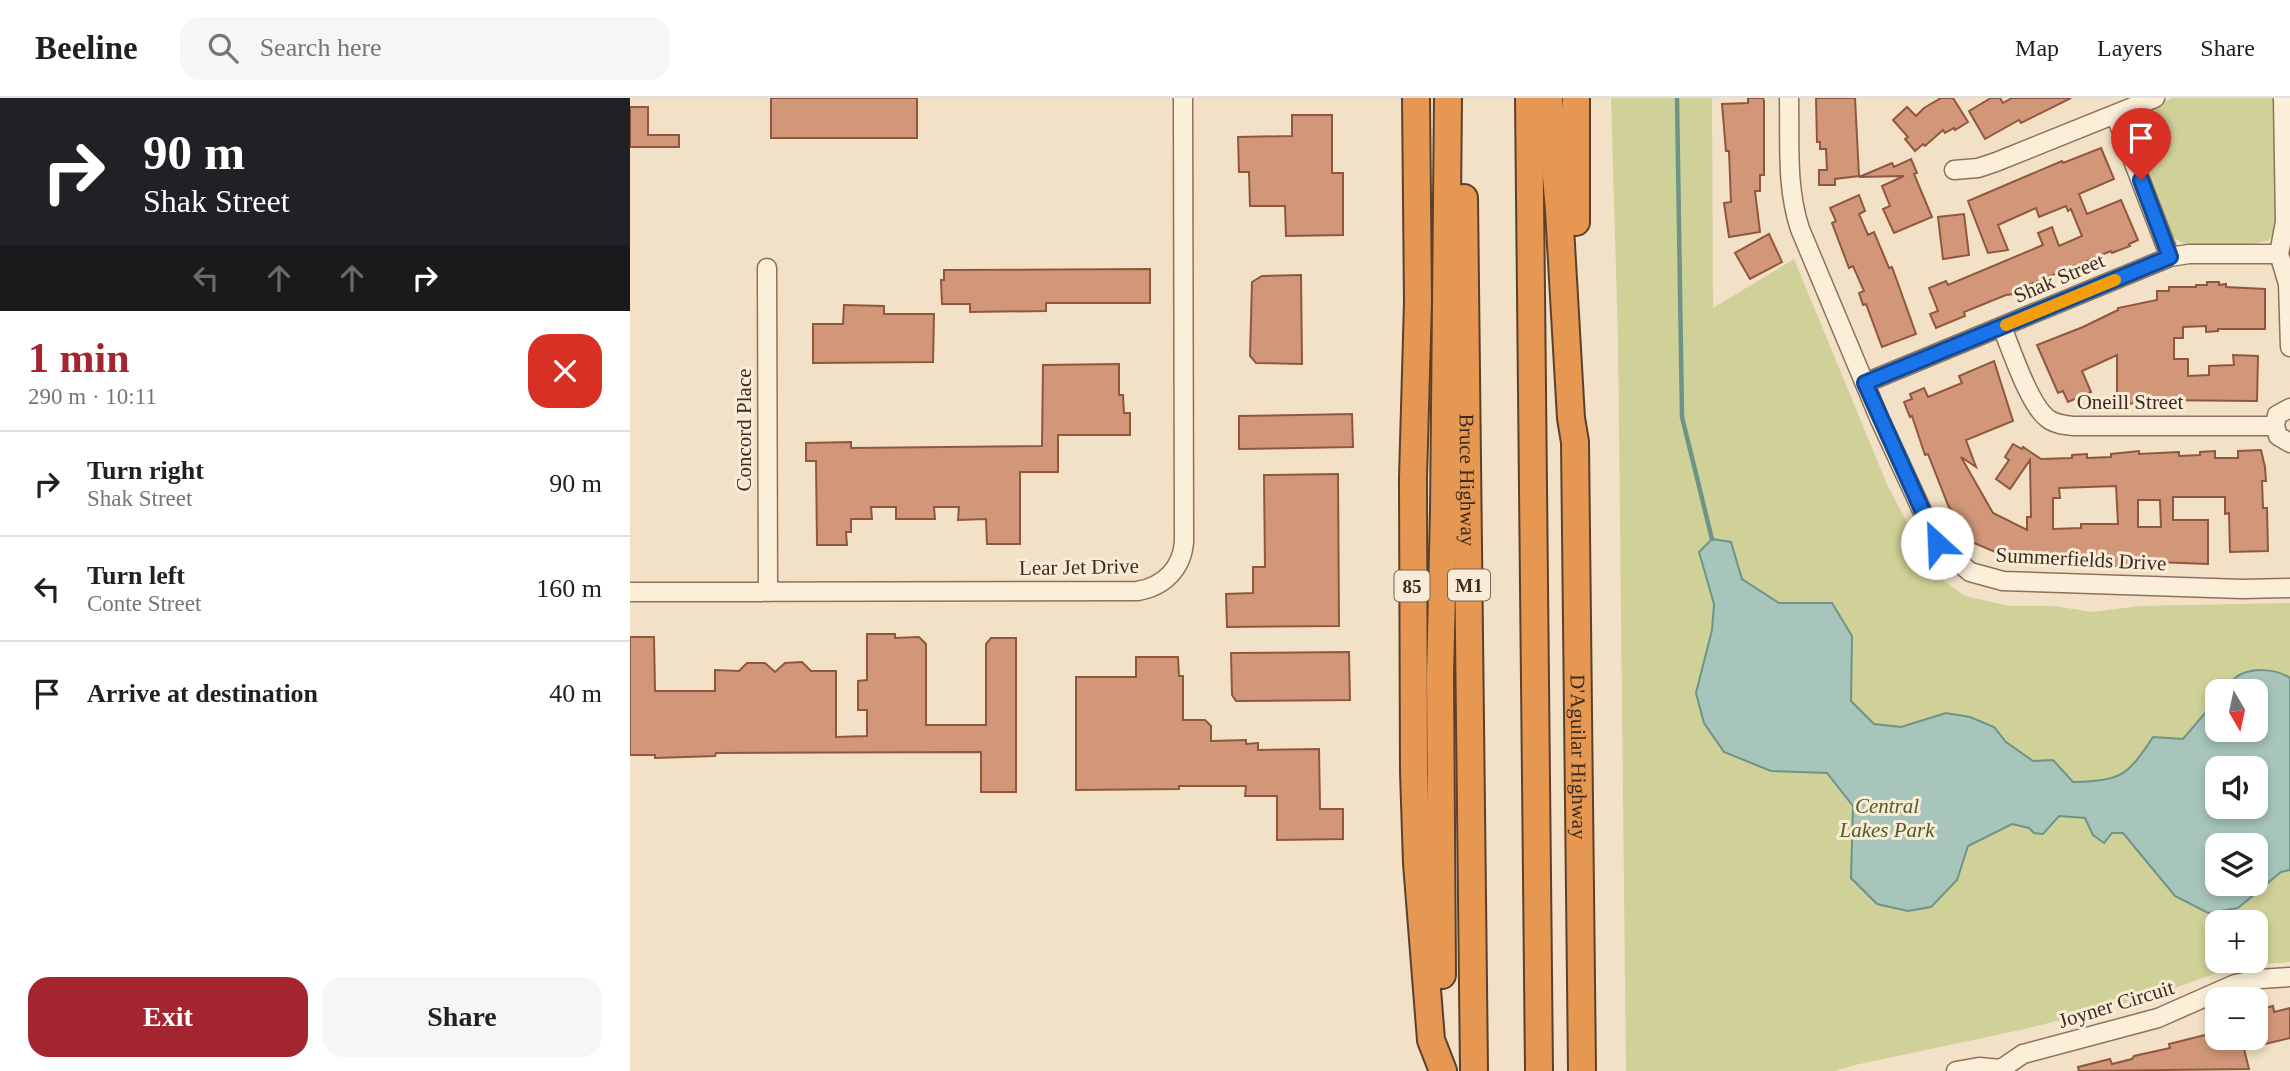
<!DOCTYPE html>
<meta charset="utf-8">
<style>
:root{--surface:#fff;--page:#f6f6f6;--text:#202124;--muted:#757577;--line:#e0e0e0;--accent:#a22530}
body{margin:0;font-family:Georgia,serif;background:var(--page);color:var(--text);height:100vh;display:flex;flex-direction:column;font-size:26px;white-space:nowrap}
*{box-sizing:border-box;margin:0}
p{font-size:23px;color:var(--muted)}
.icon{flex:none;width:38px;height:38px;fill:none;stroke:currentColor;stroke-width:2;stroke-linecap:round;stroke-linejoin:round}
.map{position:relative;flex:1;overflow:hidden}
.sheet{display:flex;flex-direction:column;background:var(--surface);width:630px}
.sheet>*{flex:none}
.guide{background:#202124;color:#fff;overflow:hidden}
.needle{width:46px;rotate:171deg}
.buttons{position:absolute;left:1575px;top:581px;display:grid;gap:14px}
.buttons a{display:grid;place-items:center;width:63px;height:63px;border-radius:14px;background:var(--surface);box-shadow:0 4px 10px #0003;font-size:35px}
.pin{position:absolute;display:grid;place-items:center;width:60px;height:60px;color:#fff;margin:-72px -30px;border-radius:50% 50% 50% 0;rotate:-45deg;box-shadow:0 0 7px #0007}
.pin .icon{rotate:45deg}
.me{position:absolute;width:77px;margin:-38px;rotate:335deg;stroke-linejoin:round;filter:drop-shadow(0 0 5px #0008)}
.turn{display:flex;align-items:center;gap:24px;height:147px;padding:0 28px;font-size:32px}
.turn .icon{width:91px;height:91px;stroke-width:2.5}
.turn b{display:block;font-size:49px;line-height:60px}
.lanes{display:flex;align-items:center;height:66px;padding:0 28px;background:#0003;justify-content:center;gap:35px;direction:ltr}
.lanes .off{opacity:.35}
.round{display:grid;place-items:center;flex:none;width:74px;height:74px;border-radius:21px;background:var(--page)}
.head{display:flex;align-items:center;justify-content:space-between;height:119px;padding:0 28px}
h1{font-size:42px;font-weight:700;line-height:52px;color:var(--accent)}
.primary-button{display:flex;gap:14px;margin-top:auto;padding:14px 28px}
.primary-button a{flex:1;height:80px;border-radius:21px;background:var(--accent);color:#fff;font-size:28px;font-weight:700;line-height:80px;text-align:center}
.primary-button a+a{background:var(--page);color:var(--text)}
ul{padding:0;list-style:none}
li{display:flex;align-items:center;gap:21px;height:105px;padding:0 28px;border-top:2px solid var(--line)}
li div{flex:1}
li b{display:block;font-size:26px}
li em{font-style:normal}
header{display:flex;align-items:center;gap:42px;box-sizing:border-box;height:98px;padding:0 35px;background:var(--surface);border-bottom:2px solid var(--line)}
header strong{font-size:33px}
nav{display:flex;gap:38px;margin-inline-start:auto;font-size:24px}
.search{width:490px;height:63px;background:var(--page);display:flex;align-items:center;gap:18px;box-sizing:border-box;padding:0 24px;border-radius:21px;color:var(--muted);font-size:26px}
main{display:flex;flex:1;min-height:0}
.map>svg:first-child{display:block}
</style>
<header>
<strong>Beeline</strong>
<div class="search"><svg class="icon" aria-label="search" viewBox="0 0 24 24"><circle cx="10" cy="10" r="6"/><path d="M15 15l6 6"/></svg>Search here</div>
<nav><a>Map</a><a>Layers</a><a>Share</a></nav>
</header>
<main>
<section class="sheet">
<div class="guide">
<div class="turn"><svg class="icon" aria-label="right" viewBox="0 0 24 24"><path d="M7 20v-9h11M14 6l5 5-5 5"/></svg><div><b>90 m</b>Shak Street</div></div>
<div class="lanes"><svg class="icon off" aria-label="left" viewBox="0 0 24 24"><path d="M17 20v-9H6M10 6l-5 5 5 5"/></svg><svg class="icon off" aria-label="ahead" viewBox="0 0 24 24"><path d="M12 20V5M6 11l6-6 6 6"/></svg><svg class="icon off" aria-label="ahead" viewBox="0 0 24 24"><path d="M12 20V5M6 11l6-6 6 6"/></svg><svg class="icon" aria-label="right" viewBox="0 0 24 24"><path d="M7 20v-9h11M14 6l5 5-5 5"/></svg></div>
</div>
<div class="head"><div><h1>1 min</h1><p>290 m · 10:11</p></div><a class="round" style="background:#d93025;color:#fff"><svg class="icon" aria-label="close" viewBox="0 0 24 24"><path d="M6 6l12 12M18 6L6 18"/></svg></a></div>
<ul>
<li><svg class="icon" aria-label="right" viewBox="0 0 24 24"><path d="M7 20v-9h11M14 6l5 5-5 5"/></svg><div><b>Turn right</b><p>Shak Street</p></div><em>90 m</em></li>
<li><svg class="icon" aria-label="left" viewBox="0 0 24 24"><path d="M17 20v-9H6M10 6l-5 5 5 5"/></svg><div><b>Turn left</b><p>Conte Street</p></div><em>160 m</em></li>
<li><svg class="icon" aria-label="arrive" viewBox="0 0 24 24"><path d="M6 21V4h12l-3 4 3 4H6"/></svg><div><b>Arrive at destination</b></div><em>40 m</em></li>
</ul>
<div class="primary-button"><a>Exit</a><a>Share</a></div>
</section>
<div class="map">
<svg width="1660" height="973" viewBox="0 0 1660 973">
<rect width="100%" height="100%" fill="#f2e1c6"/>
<!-- green -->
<path fill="#cfd198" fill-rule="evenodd" d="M981,0H1082L1083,210L1164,161L1257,386L1303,475L1335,498L1379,508H1424L1462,514L1510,508L1660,505V864L1607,868L1516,900L1395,931L1225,967L1205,973H996L988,241ZM1587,593H1626V632H1587ZM1587,670H1626V709H1587ZM1587,747H1626V786H1587ZM1587,824H1626V863H1587Z
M1542,0H1646L1647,131L1638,143L1620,146L1555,147L1543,139L1500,37L1505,17Z"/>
<!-- water -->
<path fill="#a7c5ba" stroke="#6d9487" stroke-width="2" fill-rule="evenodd" d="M1082,441L1101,444L1112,481L1149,505H1202L1222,538L1221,603L1244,626L1271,629L1316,615L1340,619L1364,629L1376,644L1403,663L1423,662L1443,684C1491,682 1496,680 1523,639L1553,641L1587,601V632H1626V593H1594C1597,589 1601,583 1605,580C1619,569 1645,570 1660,580V772L1651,774L1608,810L1578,815L1545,798L1493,735H1482L1474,745L1463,737L1455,720L1429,718L1413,736L1404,735L1399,730L1382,726L1338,748L1327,782L1301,809L1278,813L1247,806L1221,780L1223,708L1197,675L1141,673L1094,654L1074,625L1066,595L1082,532L1084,506L1069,454ZM1587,670H1626V709H1587ZM1587,747H1626V786H1587Z"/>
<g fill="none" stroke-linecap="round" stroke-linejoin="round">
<!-- stream -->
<path stroke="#6d9487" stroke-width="4.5" d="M1047,0L1052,319L1082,441"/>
</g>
<!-- building -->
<path fill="#d29779" stroke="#90573e" stroke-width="2" fill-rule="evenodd" d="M141,0H287V40H141Z
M1118,0H1133L1134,3V77H1130V93H1125L1130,134L1099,139L1094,105L1101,104L1099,53H1096L1092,6L1118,5Z
M1186,0H1225L1229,78L1205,81V87H1189V72H1197L1196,51H1190V44H1187Z
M1311,0H1323L1338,24L1325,32L1324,30L1315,35L1313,32L1295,48L1293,46L1285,53L1275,41L1278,39L1263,22L1277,9L1286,18L1294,10Z
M1361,0H1370L1373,5L1382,0H1441L1391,25L1389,22L1355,41L1339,13Z
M0,9H18V37H49V49H0Z
M662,17H702V75H713V137L656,138L655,108H620L619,74H609L608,39L662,38Z
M1471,50L1484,81L1449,96L1457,116L1491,102L1508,142L1499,146L1500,148L1482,155L1481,153L1396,188L1393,192L1384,196L1376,197L1334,214L1335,218L1306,230L1300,216L1308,213L1299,190L1316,183L1318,187L1413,147L1408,135L1422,129L1429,148L1452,138L1441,111L1438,113L1436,108L1409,119L1406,110L1368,127L1378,152L1358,155L1338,103L1432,63L1433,65Z
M1281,61L1287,75L1284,76L1302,119L1264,135L1253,111L1260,108L1252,88L1274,78L1229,79L1262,65L1264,69Z
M1229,97L1235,113L1229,116L1238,137L1244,134L1259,170L1262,169L1286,236L1252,249L1236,206L1233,207L1229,195L1234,193L1223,168L1219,170L1202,125L1206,123L1200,110Z
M1334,116L1339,157L1313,161L1308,119Z
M1139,136L1152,164L1120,181L1105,155Z
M520,171V205H416V213L340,214V206H312L311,182H314V172Z
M671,177L672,266L626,265L620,258L622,184L632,178Z
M1577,184H1589V187L1596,186V189L1635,191V231H1588V233L1576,234V228L1553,229V240H1544V261H1558V278L1579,277V268L1604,267L1603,257L1628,258L1627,303L1521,302V305L1487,306V257L1452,273L1461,294L1438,304L1433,293L1428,295L1407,247L1453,229L1488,212V210L1527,202V193H1539V189H1566V187H1577Z
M214,207L254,208V216H304L303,264L183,265V226H213Z
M1364,263L1383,323L1336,342L1346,369L1331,359L1363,415L1397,432V419H1401L1400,362L1380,391L1366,381L1379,362L1375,359L1383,346L1392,351L1393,349L1411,361L1442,360V357L1457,356V360L1481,359V356L1509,353V356L1549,354V358L1570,357V354L1585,353V360H1608V353L1631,352L1635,369L1636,383H1632L1633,410H1637L1638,453L1600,454L1599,415L1595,416V399H1543V422H1578V466L1499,463L1500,468H1487L1479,467V463H1446V461L1385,460L1384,462L1342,444L1340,445L1318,407L1298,356L1295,357L1282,318L1280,319L1274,304L1282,301L1280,296L1294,290L1298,299L1332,285L1329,278ZM1486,388L1488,426H1451V430L1423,431V400H1430L1429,390ZM1508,402H1530L1531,429H1508Z
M489,266V297H493L494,315H500V337H428V374H390V446H357L356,421L328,422L329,409H304L305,421H266V409H241L242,421H221V434H216L217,447H187L186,363H176V345L221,344V350L412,348L413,267Z
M722,316L723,349L609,351V318Z
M708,376L709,528L597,529L596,496L623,495V469H635L634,377Z
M237,536H265V540L289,539L296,546V627H356V546L361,540H386V694H351V654L86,655L85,658L25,660V657H0V539H24L25,593H85V572L109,573L117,565H135L145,574L155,565L172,564L181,573H206V639L237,638V612H228V583L237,582Z
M719,554L720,602L606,603L602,597L601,555Z
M506,559H548L549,578H553V622H575L581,628V643L616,642V646L628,645V652L689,651L690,711H713V741L647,742V698H615L616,688H549V691L446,692V579H506Z
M1643,908L1644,914L1660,910V940L1614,951L1619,971L1449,973L1448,969L1480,961L1482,966L1502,961L1504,958L1540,950L1539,946L1587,934V940H1626V912Z"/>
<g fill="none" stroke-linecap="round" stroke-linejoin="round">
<!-- minor casing -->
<g stroke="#8f715a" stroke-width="21">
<path id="minor" d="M1159,0C1160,44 1156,89 1170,131L1250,322L1307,445L1340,474L1373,483L1612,491L1660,490
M1653,0L1655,124L1649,156L1658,186L1660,249
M1485,16L1540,159
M1324,72L1348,70L1366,64L1525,0
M137,170L138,494
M1372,229C1381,251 1399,306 1417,320C1424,326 1434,327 1443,328H1645
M1235,285L1540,159L1559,156H1649
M1660,310L1647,317L1645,328L1648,338L1660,345
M0,494L507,493C534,489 552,470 554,444L553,0
M1326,973L1349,969L1371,971L1393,956L1528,920L1605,886L1630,881L1660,879"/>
</g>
<!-- highway casing -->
<g stroke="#5c402e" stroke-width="30">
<g id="highway">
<path d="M786,0L788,204L783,380L784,674L787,765L801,942L813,973"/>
<path d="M899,0L909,973"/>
<path id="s1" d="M919,0L929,112L941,320L945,344L952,973"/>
<path d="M946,0V124"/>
<path id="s2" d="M834,100L844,973"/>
<path d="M812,877L810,577L814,413L818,0"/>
</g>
</g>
<!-- minor -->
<use href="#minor" stroke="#fbefda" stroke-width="18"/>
<!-- highway -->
<use href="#highway" stroke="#e69852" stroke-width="26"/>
</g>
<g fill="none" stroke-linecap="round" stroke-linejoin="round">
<!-- route casing -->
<g stroke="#114b97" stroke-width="18">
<path id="route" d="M1307,445L1235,285L1540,159L1511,82"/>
</g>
<!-- route -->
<use href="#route" stroke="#1a73e8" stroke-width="12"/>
<!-- slow -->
<path stroke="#f59e0b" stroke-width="12" d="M1376,227L1485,182"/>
</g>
<g text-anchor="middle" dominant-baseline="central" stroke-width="6" stroke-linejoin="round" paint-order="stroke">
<!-- shield labels -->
<g fill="#f8ecd6" stroke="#766556" stroke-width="2">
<rect x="818" y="471.5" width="42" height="31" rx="5"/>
<rect x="764.5" y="472.5" width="35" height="31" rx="5"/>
</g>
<g font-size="19" font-weight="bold" fill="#3e2b1f">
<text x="839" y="487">M1</text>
<text x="782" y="488">85</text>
</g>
<!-- street labels -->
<g font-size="21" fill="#3e2b1f" stroke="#f8ecd6">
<text transform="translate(1429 180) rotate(-23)">Shak Street</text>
<text x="1500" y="304">Oneill Street</text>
<text transform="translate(114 332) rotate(-90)">Concord Place</text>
<text stroke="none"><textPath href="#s2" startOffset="282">Bruce Highway</textPath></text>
<text transform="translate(1451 461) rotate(3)">Summerfields Drive</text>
<text transform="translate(449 469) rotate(-1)">Lear Jet Drive</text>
<text stroke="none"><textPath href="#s1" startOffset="660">D'Aguilar Highway</textPath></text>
<text transform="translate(1486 906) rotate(-17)">Joyner Circuit</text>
</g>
<!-- park labels -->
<g font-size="21" font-style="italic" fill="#525c24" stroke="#f8ecd6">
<text x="1257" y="708">Central<tspan x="1257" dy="24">Lakes Park</tspan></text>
</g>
</g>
</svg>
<div class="buttons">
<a><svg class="needle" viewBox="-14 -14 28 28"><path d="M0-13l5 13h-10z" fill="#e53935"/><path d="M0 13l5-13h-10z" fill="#757577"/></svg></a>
<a><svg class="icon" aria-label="sound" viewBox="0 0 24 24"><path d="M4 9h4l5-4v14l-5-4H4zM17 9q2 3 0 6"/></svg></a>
<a><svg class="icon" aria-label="layers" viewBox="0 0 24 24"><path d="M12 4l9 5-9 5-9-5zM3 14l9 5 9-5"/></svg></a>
<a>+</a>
<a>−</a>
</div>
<div class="pin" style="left:1511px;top:82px;background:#d93025"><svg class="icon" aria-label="arrive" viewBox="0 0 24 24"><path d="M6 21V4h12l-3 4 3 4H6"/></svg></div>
<svg class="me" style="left:1307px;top:445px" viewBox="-20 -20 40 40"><circle r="19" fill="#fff"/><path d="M0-13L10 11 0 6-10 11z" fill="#1a73e8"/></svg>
</div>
</main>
